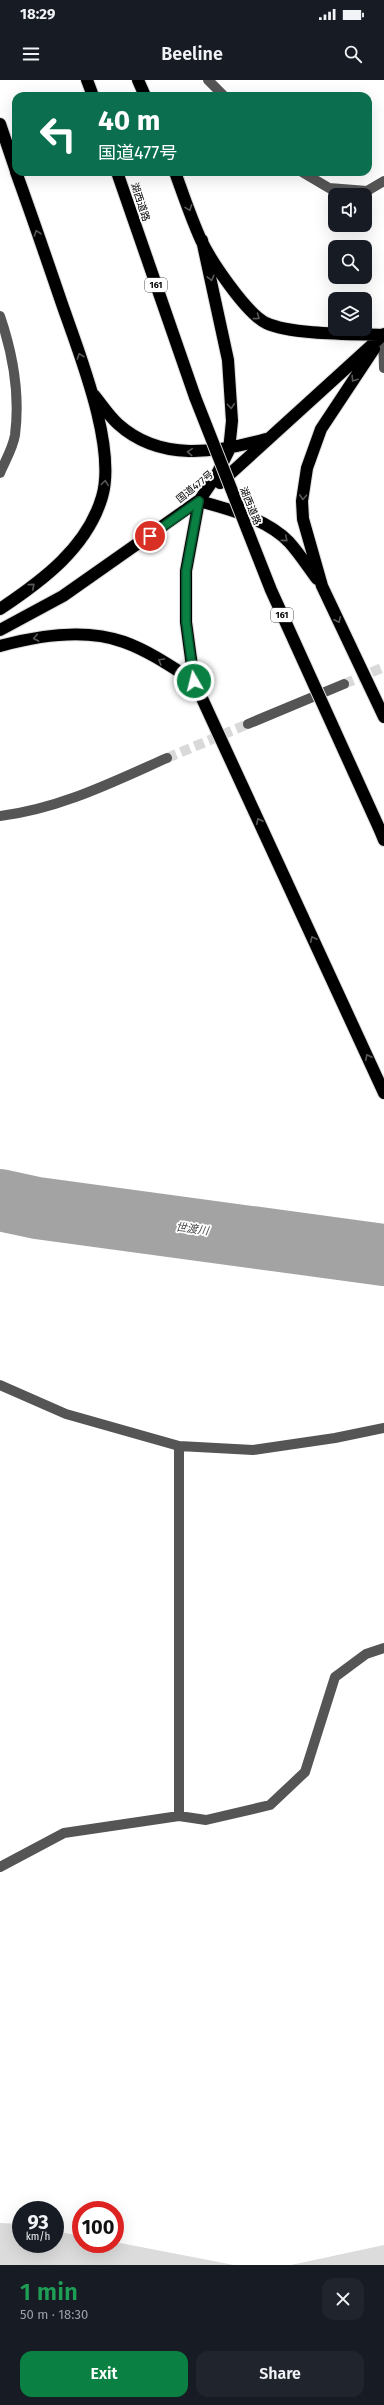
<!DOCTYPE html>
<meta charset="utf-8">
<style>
:root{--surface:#171b24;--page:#20242c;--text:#f1f3f6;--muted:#9ea1a6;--accent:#0b8043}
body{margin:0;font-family:"Fira Sans","Noto Sans JP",sans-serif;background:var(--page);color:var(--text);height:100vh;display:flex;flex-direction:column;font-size:15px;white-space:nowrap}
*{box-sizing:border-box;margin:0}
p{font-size:13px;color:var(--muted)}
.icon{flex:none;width:22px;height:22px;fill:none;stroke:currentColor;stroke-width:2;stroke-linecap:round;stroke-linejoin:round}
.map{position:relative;height:2185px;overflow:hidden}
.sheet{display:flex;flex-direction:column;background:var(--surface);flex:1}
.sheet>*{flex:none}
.guide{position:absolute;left:12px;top:12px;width:360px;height:84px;border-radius:12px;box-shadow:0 4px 16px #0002;background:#0b6e4f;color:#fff;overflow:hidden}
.buttons{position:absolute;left:328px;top:108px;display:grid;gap:8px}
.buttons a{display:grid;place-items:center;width:44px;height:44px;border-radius:8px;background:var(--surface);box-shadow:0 4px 16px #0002;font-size:20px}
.speed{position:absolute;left:12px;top:2121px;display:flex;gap:8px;font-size:20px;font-weight:700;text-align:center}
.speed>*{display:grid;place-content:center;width:52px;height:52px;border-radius:50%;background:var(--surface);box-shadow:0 4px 16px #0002;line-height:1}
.speed small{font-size:10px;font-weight:400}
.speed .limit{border:6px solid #d22;background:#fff;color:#111}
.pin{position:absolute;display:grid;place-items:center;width:34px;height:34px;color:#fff;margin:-17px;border:2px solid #fff;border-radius:50%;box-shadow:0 1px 4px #0007}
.me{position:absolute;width:44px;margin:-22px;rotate:352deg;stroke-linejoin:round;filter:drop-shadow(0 0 3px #0008)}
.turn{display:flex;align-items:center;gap:14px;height:84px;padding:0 20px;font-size:18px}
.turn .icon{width:52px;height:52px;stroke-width:2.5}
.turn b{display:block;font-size:28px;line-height:34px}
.round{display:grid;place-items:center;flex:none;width:42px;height:42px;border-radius:12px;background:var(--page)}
.headline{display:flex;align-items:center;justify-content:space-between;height:68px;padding:0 20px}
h1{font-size:24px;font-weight:600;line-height:30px;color:#1e9e55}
.button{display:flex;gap:8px;margin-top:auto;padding:8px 20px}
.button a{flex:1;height:46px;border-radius:12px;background:var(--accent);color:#fff;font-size:16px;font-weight:600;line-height:46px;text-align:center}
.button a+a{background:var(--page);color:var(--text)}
.status{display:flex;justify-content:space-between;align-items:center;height:28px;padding:0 20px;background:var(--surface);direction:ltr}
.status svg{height:11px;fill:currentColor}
header{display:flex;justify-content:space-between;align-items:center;height:52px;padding:0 20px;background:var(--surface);font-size:18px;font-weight:600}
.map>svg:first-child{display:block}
</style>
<div class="status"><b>18:29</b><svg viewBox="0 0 49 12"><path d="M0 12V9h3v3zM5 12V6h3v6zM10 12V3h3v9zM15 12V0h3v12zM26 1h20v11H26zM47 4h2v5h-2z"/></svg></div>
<header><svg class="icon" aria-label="menu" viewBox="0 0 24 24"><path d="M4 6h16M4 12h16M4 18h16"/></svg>Beeline<svg class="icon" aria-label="search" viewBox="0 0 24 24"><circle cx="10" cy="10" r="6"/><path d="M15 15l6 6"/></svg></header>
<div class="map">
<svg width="384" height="2185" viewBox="0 0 384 2185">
<rect width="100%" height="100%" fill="#fff"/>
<!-- green -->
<path fill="#dcdcdc" d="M0,2143L21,2144V2164H55V2151L81,2156V2164H115V2162L234,2185H0Z
M384,2165V2185H291Z"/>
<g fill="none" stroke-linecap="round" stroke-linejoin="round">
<!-- river -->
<path stroke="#a3a3a3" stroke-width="62" d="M0,1120L37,1128L384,1175"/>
<!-- minor-tunnel -->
<path stroke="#d9d9d9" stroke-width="10" stroke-dasharray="10 5" stroke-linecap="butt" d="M344,604L384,587
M167,678L248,644"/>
<!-- highway casing -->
<g stroke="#dbdbdb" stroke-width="14">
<path id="highway" d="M87,0L93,16
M138,0L145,16
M0,44L16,91
M117,92L195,317
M175,92C183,114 191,138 201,160C211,181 246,233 266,243C292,255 353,254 383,255
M202,160L228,280L232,341L229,370L216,396L199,421L186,491V542L194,601L384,1013
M374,269L321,349L307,388L302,421L303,439L322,506L384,637
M94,315C102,325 109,336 118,344C160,382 216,373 266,359
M220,403L384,254
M199,421C229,429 267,439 289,462C299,473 308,487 317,499
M0,529C42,501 87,468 102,417C117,367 79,273 62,224C47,180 32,136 16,92
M0,550L63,516L201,419
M0,566C40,555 85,548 124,562C149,571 172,587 194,601
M379,748L384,760"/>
</g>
<!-- minor -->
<path stroke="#555" stroke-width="10" d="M208,0L224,16
M302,92L329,108L367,111L384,101
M0,236C13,274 20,316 15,355C13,368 5,381 0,393
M383,255L384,288
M248,644L344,604
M0,736C59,729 113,702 167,678
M0,1305L66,1334L179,1366L253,1370L335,1358L384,1348
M179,1736L206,1740L270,1725L305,1692L335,1597L366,1574L384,1568
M0,1787L64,1753L179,1736V1366"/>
<!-- highway -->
<use href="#highway" stroke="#000" stroke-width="12"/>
<!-- highway-bridge casing -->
<g stroke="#dbdbdb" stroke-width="14" stroke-linecap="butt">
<path id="highway-bridge" d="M195,317L271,510L379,748"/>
</g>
<!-- highway-bridge -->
<use href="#highway-bridge" stroke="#000" stroke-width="12"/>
</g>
<!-- one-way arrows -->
<defs><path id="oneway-chevron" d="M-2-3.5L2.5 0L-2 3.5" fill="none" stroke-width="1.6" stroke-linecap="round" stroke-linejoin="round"/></defs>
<g stroke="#595959">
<use href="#oneway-chevron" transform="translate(189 128) rotate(69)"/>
<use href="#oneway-chevron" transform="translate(37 153) rotate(-109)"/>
<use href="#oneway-chevron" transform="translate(211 198) rotate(76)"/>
<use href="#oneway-chevron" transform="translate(257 237) rotate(36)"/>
<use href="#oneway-chevron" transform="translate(80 276) rotate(-109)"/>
<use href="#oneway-chevron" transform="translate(354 299) rotate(123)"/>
<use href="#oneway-chevron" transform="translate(231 326) rotate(86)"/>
<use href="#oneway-chevron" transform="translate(190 372) rotate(-176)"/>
<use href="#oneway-chevron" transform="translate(105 403) rotate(-82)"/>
<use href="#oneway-chevron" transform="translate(303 417) rotate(93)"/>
<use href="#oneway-chevron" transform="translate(285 459) rotate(41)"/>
<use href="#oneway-chevron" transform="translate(32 506) rotate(-40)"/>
<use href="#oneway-chevron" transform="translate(338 540) rotate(65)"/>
<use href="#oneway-chevron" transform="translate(36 558) rotate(169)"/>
<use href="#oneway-chevron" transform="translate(161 581) rotate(-149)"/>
<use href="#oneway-chevron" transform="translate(259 741) rotate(-115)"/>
<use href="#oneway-chevron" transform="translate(313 859) rotate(-115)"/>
<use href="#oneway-chevron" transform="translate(368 977) rotate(-115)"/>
</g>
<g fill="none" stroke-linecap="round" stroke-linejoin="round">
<!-- route casing -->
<g stroke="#07532c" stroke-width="10">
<path id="route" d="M150,456L199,421L186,491V542L194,601"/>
</g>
<!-- route -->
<use href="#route" stroke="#0b8043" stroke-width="7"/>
</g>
<g text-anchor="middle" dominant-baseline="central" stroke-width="3.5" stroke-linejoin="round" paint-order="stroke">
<!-- shield labels -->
<g fill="#fff" stroke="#4c4c4c" stroke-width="1">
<rect x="145" y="198" width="22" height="14" rx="3"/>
<rect x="271" y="528" width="22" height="14" rx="3"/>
</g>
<g font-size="9" font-weight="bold" fill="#000">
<text x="156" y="205">161</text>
<text x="282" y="535">161</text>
</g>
<!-- street labels -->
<g font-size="10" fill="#000" stroke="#fff">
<text transform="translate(140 122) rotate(72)">湖西道路</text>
<text transform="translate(195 407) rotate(-39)">国道477号</text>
<text transform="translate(250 426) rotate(68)">湖西道路</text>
</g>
<!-- water labels -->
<g font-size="11" font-style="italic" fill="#444" stroke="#fff">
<text transform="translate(192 1149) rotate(8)">世渡川</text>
</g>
</g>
</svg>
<div class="buttons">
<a><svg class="icon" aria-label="sound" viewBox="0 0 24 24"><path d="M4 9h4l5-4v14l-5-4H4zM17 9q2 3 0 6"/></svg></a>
<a><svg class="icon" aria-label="search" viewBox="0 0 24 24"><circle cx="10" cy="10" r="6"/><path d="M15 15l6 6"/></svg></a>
<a><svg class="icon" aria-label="layers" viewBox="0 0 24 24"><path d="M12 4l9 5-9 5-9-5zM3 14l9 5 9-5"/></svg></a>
</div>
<div class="speed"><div>93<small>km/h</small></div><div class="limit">100</div></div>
<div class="pin" style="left:150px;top:456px;background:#d93025"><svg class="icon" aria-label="arrive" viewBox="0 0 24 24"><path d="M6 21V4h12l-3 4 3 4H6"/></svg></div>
<svg class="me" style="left:194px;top:601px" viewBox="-20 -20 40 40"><circle r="17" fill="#0b8043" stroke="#fff" stroke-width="3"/><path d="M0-11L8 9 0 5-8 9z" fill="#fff"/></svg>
<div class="guide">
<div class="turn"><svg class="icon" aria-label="left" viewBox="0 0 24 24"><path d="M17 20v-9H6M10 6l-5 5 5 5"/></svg><div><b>40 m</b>国道477号</div></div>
</div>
</div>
<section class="sheet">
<div class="headline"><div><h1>1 min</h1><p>50 m · 18:30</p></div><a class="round"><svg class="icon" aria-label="close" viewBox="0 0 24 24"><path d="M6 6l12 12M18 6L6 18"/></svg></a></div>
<div class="button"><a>Exit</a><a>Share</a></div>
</section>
